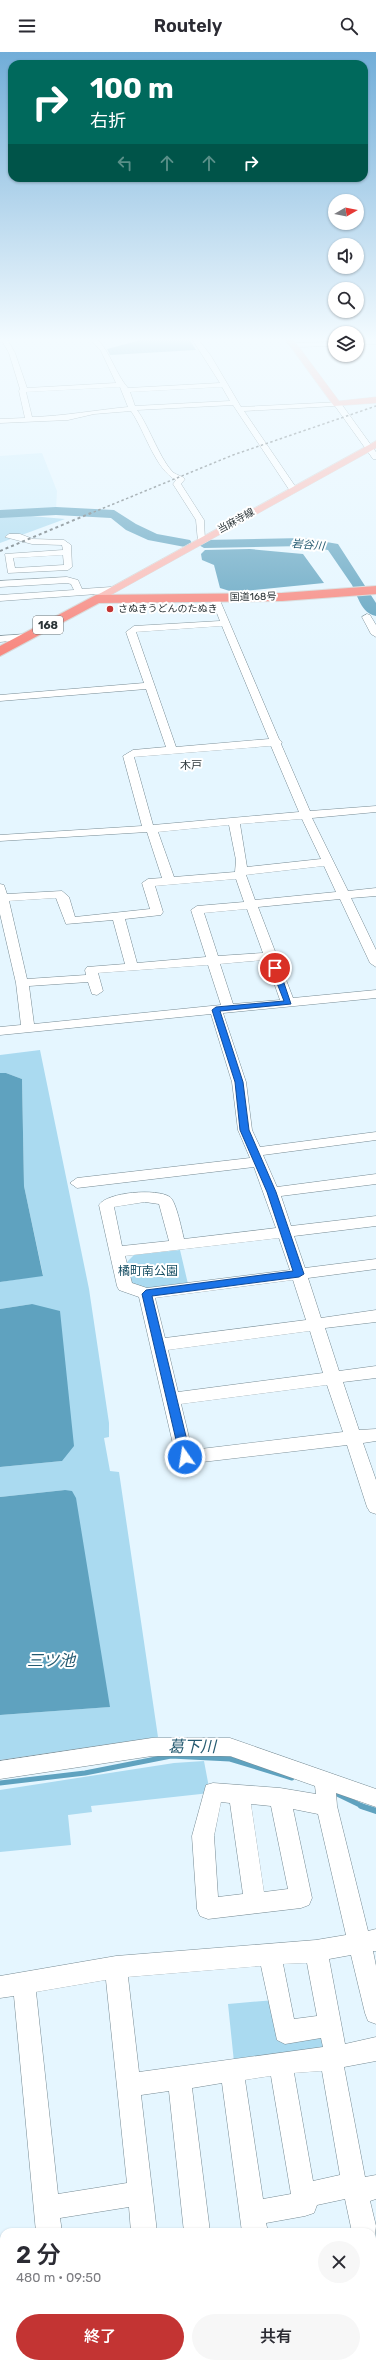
<!DOCTYPE html>
<html lang="ja">
<meta charset="utf-8">
<style>
:root{--surface:#fff;--page:#f7f7f7;--text:#2b2b33;--muted:#7c7c81;--accent:#c33433}
body{margin:0;font-family:Rubik,"Noto Sans JP",sans-serif;background:var(--page);color:var(--text);height:100vh;display:flex;flex-direction:column;font-size:15px;white-space:nowrap}
*{box-sizing:border-box;margin:0}
p{font-size:13px;color:var(--muted)}
.icon{flex:none;width:22px;height:22px;fill:none;stroke:currentColor;stroke-width:2;stroke-linecap:round;stroke-linejoin:round}
.map{position:relative;flex:1;overflow:hidden}
.side{position:absolute;left:0px;top:2176px;width:376px;height:140px;display:flex;flex-direction:column;background:var(--surface);border-radius:12px 12px 0 0;box-shadow:0 1px 3px #0004}
.side>*{flex:none}
.top-card{position:absolute;left:8px;top:8px;width:360px;height:122px;border-radius:12px;box-shadow:0 1px 3px #0004;background:#00695c;color:#fff;overflow:hidden}
.needle{width:26px;rotate:81deg}
.tools{position:absolute;left:328px;top:142px;display:grid;gap:8px}
.tools a{display:grid;place-items:center;width:36px;height:36px;border-radius:50%;background:var(--surface);box-shadow:0 1px 3px #0004;font-size:20px}
.pin{position:absolute;display:grid;place-items:center;width:34px;height:34px;color:#fff;margin:-17px;border:2px solid #fff;border-radius:50%;box-shadow:0 1px 4px #0007}
.me{position:absolute;width:44px;margin:-22px;rotate:347deg;stroke-linejoin:round;filter:drop-shadow(0 0 3px #0008)}
.turn{display:flex;align-items:center;gap:14px;height:84px;padding:0 16px;font-size:18px}
.turn .icon{width:52px;height:52px;stroke-width:2.5}
.turn b{display:block;font-size:28px;line-height:34px}
.lanes{display:flex;align-items:center;height:38px;padding:0 16px;background:#0003;justify-content:center;gap:20px;direction:ltr}
.lanes .off{opacity:.35}
.round{display:grid;place-items:center;flex:none;width:42px;height:42px;border-radius:21px;background:var(--page)}
.summary{display:flex;align-items:center;justify-content:space-between;height:68px;padding:0 16px}
h1{font-size:24px;font-weight:600;line-height:30px}
.button{display:flex;gap:8px;margin-top:auto;padding:8px 16px}
.button a{flex:1;height:46px;border-radius:24px;background:var(--accent);color:#fff;font-size:16px;font-weight:600;line-height:46px;text-align:center}
.button a+a{background:var(--page);color:var(--text)}
header{display:flex;justify-content:space-between;align-items:center;height:52px;padding:0 16px;background:var(--surface);font-size:18px;font-weight:600}
.map>svg:first-child{display:block}
</style>
<header><svg class="icon" aria-label="menu" viewBox="0 0 24 24"><path d="M4 6h16M4 12h16M4 18h16"/></svg>Routely<svg class="icon" aria-label="search" viewBox="0 0 24 24"><circle cx="10" cy="10" r="6"/><path d="M15 15l6 6"/></svg></header>
<div class="map">
<svg width="376" height="2316" viewBox="0 0 376 2316">
<rect width="100%" height="100%" fill="#e5f6ff"/>
<!-- built -->
<path fill="#d1effd" d="M42,401L57,439L56,457L0,461V404Z"/>
<!-- green -->
<path fill="#aadaf0" d="M31,464L65,467L0,491V465Z
M40,998L89,1237L109,1371V1385L104,1386L110,1419L119,1420L158,1685L0,1708V1663L109,1655L65,1438L0,1445V1415L62,1409L32,1252L0,1257V1230L43,1223L24,1134L22,1027L6,1021H0V1003Z
M180,1198L188,1232L142,1238L130,1232L126,1211L134,1203Z
M204,1709L210,1741L91,1754L92,1760L68,1763L71,1793L0,1800V1738L174,1711Z
M275,1948L282,1984L323,1978L327,1999L234,2010L228,1952Z
M376,2230V2295L372,2296V2231Z"/>
<!-- water -->
<path fill="#5fa2bf" d="M145,287H189L196,298L110,303L107,297Z
M250,497L303,502L324,531L233,540L220,536L214,513L202,508L201,502L205,498Z
M0,1021H6L22,1027L24,1134L43,1224L0,1230Z
M32,1252L60,1259L74,1394L62,1409L0,1415V1257Z
M65,1438L72,1439L76,1446L110,1655L0,1663V1445Z"/>
<g fill="none" stroke-linecap="round" stroke-linejoin="round">
<!-- stream-far1 -->
<path stroke="#5fa2bf" stroke-width="5" d="M0,1731L85,1721L171,1704L230,1707L292,1726
M333,1740L364,1755"/>
<!-- stream -->
<path stroke="#5fa2bf" stroke-width="6" d="M361,1754L376,1759"/>
<!-- river -->
<path fill="#5fa2bf" fill-rule="evenodd" d="M56,455L114,458L136,472L157,482L190,488L192,491L185,495L148,488L126,478L111,466L56,463L0,466V458Z
M303,486L338,492L376,551V564C361,561 358,544 352,533C344,521 336,510 328,498L303,494L204,496L197,492L204,488Z"/>
<!-- minor casing -->
<g stroke="#778b94" stroke-width="1">
<path id="minor" d="M1,287H7L15,301L27,336L116,331L101,299L90,287H97C111,301 115,321 128,336L220,331L192,287H198L211,304L241,355L340,350L376,400V407H373L335,354L244,359L297,437L293,439H290L233,353L137,358C149,374 161,410 174,421C177,423 182,424 185,427L181,432L204,468L205,488L198,490L196,468L173,432L176,428C155,417 145,379 131,359L94,362L68,368L0,371V367L25,366L19,339L20,337L9,301ZM120,335L128,355C96,358 65,364 32,365L26,340ZM222,335L230,349L135,354L130,340Z
M376,288V292L357,293V289Z
M335,290V294L293,295L290,293L293,291Z
M20,482L33,487L64,488L71,493L72,515L68,518L8,521L5,502L63,498L62,493L32,492L5,485L9,482ZM63,503L64,513L15,516L13,506Z
M67,525L78,528L82,537L111,535L115,538L111,541L0,549V543L74,538L71,532L67,531L0,535V529Z
M215,543L219,546L279,687L282,690L281,692L310,759L376,754V760L312,766L348,839L376,836V844L351,846L376,898V915L370,911L340,847L258,855L293,946L376,938V946L223,961L246,1030L252,1078L260,1095L376,1080V1088L263,1103L277,1135L376,1122V1132L281,1144L291,1174L376,1164V1174L294,1184L305,1216L376,1207V1217L308,1226L321,1266L376,1258V1270L325,1276L339,1319L376,1314V1326L343,1330L359,1378L376,1377V1389L363,1391L376,1428V1462L370,1460L367,1455L347,1393L185,1412L179,1410L176,1405L139,1245L119,1238L117,1234L99,1153C107,1140 157,1136 170,1145C176,1149 182,1179 184,1187L276,1176L254,1115L77,1136L70,1131L77,1126L250,1106L238,1078L232,1030L211,962L0,983V975L21,973L16,931L0,862V832L4,833L7,842L62,839L69,845L75,865L150,857L142,831L148,827L162,826L147,780L0,789V783L142,774L123,704L133,698L166,695L146,637L0,649V643L144,631L126,580L134,574L220,569L211,546ZM222,574L269,687L176,695L136,580ZM271,694L299,760L153,773L134,705ZM302,767L321,807L247,815L240,772ZM229,773L236,808L235,820L174,825L158,780ZM324,814L336,840L255,848L246,823ZM236,827L244,850L197,854L191,858L206,905L137,911L125,867L161,863L163,860L155,834ZM56,846L66,872L113,868L125,912L87,915L85,918L86,923L27,927L9,849ZM247,857L263,901L218,904L204,861ZM266,908L280,948L233,952L220,912ZM208,913L221,953L34,972L29,934L88,930L92,942L97,943L103,939L98,921ZM145,1150L159,1152L169,1189L122,1194L114,1155ZM279,1186L290,1218L147,1236L132,1231L125,1204ZM293,1228L306,1268L165,1286L155,1246ZM310,1279L323,1321L178,1340L168,1298ZM327,1333L343,1380L192,1398L181,1352Z
M367,562L370,563L376,573V585L371,582L362,565Z
M27,582L30,583V587L0,590V584Z
M152,1686H230L376,1737V1755L336,1741L337,1754L368,1879L376,1877V1899H373L376,1914V1972L368,1969L365,1961L351,1903L329,1907L345,1992L376,1985V2009L344,2015L365,2125L376,2123V2147L370,2149L376,2174L374,2189L372,2190V2180H352L345,2147L317,2153L314,2161L305,2164L266,2171L268,2180H242L222,2031L192,2036L210,2180H184L169,2039L141,2043L157,2180H131L129,2155L60,2166L62,2180H36L14,1944L0,1946V1924L116,1904L316,1888L346,1883L318,1762L293,1757L312,1846L309,1853L301,1856L208,1867L200,1864L197,1857L192,1784L206,1733L213,1731L280,1736L316,1742L315,1734L230,1704H152L0,1727V1709ZM221,1750L230,1751L243,1842L218,1845L214,1784ZM251,1752L271,1754L288,1837L264,1840ZM307,1911L317,1964L294,1967L283,1912ZM261,1914L277,1988L285,1992L321,1986L323,1995L139,2020L128,1925ZM106,1928L127,2131L58,2142L36,1940ZM322,2019L340,2123L313,2129L294,2021ZM271,2024L291,2142L263,2147L245,2028Z
M372,2196L376,2198V2238L372,2236Z
M376,2291V2316L363,2314L362,2312H372V2292Z
M4,2301V2312H30L29,2316H0V2302Z
M68,2312H94V2316H68Z
M240,2312H266L267,2316H241Z
M305,2312H350L349,2316H304Z"/>
</g>
<!-- major casing -->
<g stroke="#d5d7d7" stroke-width="1">
<path id="major" d="M285,287H293L339,349L376,345V351L334,354Z
M376,389V396L100,549H92L90,547Z"/>
</g>
<!-- highway casing -->
<g stroke="#d5d7d7" stroke-width="2">
<path id="highway" d="M376,534V542L282,549L99,551L0,604V594L96,543L282,541Z"/>
</g>
<!-- minor -->
<use href="#minor" fill="#fff" fill-rule="evenodd"/>
<!-- major -->
<use href="#major" fill="#fbb6b0" fill-rule="evenodd"/>
<!-- highway -->
<use href="#highway" fill="#f8857c" fill-rule="evenodd"/>
<!-- rail-far1 -->
<path stroke="#5b666b" stroke-width="1.5" stroke-dasharray="2.5 2.5" stroke-linecap="butt" d="M89,462L233,403L376,354"/>
<!-- rail -->
<path stroke="#5b666b" stroke-width="2" stroke-dasharray="3 3" stroke-linecap="butt" d="M0,499L91,461"/>
</g>
<!-- sky -->
<linearGradient id="sky" x2="0" y2="1"><stop stop-color="#71add8"/><stop offset="0.47" stop-color="#f3fbff"/><stop offset="1" stop-color="#f3fbff" stop-opacity="0"/></linearGradient>
<rect width="376" height="611" fill="url(#sky)"/>
<!-- route -->
<path fill="#1a73e8" stroke="#114b97" d="M275,913L279,916L291,952L220,959L243,1030L249,1078L276,1140L304,1222L299,1225L152,1244L191,1405L185,1409L180,1405L142,1242L146,1238L293,1219L267,1140L240,1078L235,1030L212,958L216,955L284,949L271,916Z"/>
<!-- markers -->
<circle fill="#c33433" stroke="#fff" stroke-width="1.5" cx="110" cy="557" r="4"/>
<g text-anchor="middle" dominant-baseline="central" stroke-width="4" stroke-linejoin="round" paint-order="stroke">
<!-- far-street labels -->
<g font-size="10" fill="#2c3538" stroke="#fff">
<text transform="translate(236 469) rotate(-29)">当麻寺線</text>
<text transform="translate(253 545) rotate(-1)">国道168号</text>
</g>
<!-- far-poi labels -->
<g font-size="10" fill="#2c3538" stroke="#fff" text-anchor="start">
<text x="118" y="557">さぬきうどんのたぬき</text>
</g>
<!-- far-water labels -->
<g font-size="11" font-style="italic" fill="#265b71" stroke="#fff">
<text transform="translate(308 493) rotate(5)">岩谷川</text>
</g>
<!-- shield labels -->
<rect fill="#fff" stroke="#6b7274" stroke-width="1" x="33" y="564" width="30" height="18" rx="3"/>
<g font-size="11" font-weight="bold" fill="#2c3538">
<text x="48" y="573">168</text>
</g>
<!-- far-neighbourhood labels -->
<g font-size="11" fill="#2c3538" stroke="#fff">
<text x="191" y="713">木戸</text>
</g>
<!-- park labels -->
<g font-size="12" fill="#144c61" stroke="#fff">
<text x="148" y="1219">橘町南公園</text>
</g>
<!-- near-water labels -->
<g font-size="16" font-style="italic" fill="#265b71" stroke="#fff">
<text x="51" y="1608">三ツ池</text>
<text x="192" y="1694">葛下川</text>
</g>
</g>
</svg>
<div class="tools">
<a><svg class="needle" viewBox="-14 -14 28 28"><path d="M0-13l5 13h-10z" fill="#e53935"/><path d="M0 13l5-13h-10z" fill="#7c7c81"/></svg></a>
<a><svg class="icon" aria-label="sound" viewBox="0 0 24 24"><path d="M4 9h4l5-4v14l-5-4H4zM17 9q2 3 0 6"/></svg></a>
<a><svg class="icon" aria-label="search" viewBox="0 0 24 24"><circle cx="10" cy="10" r="6"/><path d="M15 15l6 6"/></svg></a>
<a><svg class="icon" aria-label="layers" viewBox="0 0 24 24"><path d="M12 4l9 5-9 5-9-5zM3 14l9 5 9-5"/></svg></a>
</div>
<div class="pin" style="left:275px;top:916px;background:#d93025"><svg class="icon" aria-label="arrive" viewBox="0 0 24 24"><path d="M6 21V4h12l-3 4 3 4H6"/></svg></div>
<svg class="me" style="left:185px;top:1405px" viewBox="-20 -20 40 40"><circle r="17" fill="#1a73e8" stroke="#fff" stroke-width="3"/><path d="M0-11L8 9 0 5-8 9z" fill="#fff"/></svg>
<div class="top-card">
<div class="turn"><svg class="icon" aria-label="right" viewBox="0 0 24 24"><path d="M7 20v-9h11M14 6l5 5-5 5"/></svg><div><b>100 m</b>右折</div></div>
<div class="lanes"><svg class="icon off" aria-label="left" viewBox="0 0 24 24"><path d="M17 20v-9H6M10 6l-5 5 5 5"/></svg><svg class="icon off" aria-label="ahead" viewBox="0 0 24 24"><path d="M12 20V5M6 11l6-6 6 6"/></svg><svg class="icon off" aria-label="ahead" viewBox="0 0 24 24"><path d="M12 20V5M6 11l6-6 6 6"/></svg><svg class="icon" aria-label="right" viewBox="0 0 24 24"><path d="M7 20v-9h11M14 6l5 5-5 5"/></svg></div>
</div>
<section class="side">
<div class="summary"><div><h1>2 分</h1><p>480 m · 09:50</p></div><a class="round"><svg class="icon" aria-label="close" viewBox="0 0 24 24"><path d="M6 6l12 12M18 6L6 18"/></svg></a></div>
<div class="button"><a>終了</a><a>共有</a></div>
</section>
</div>
